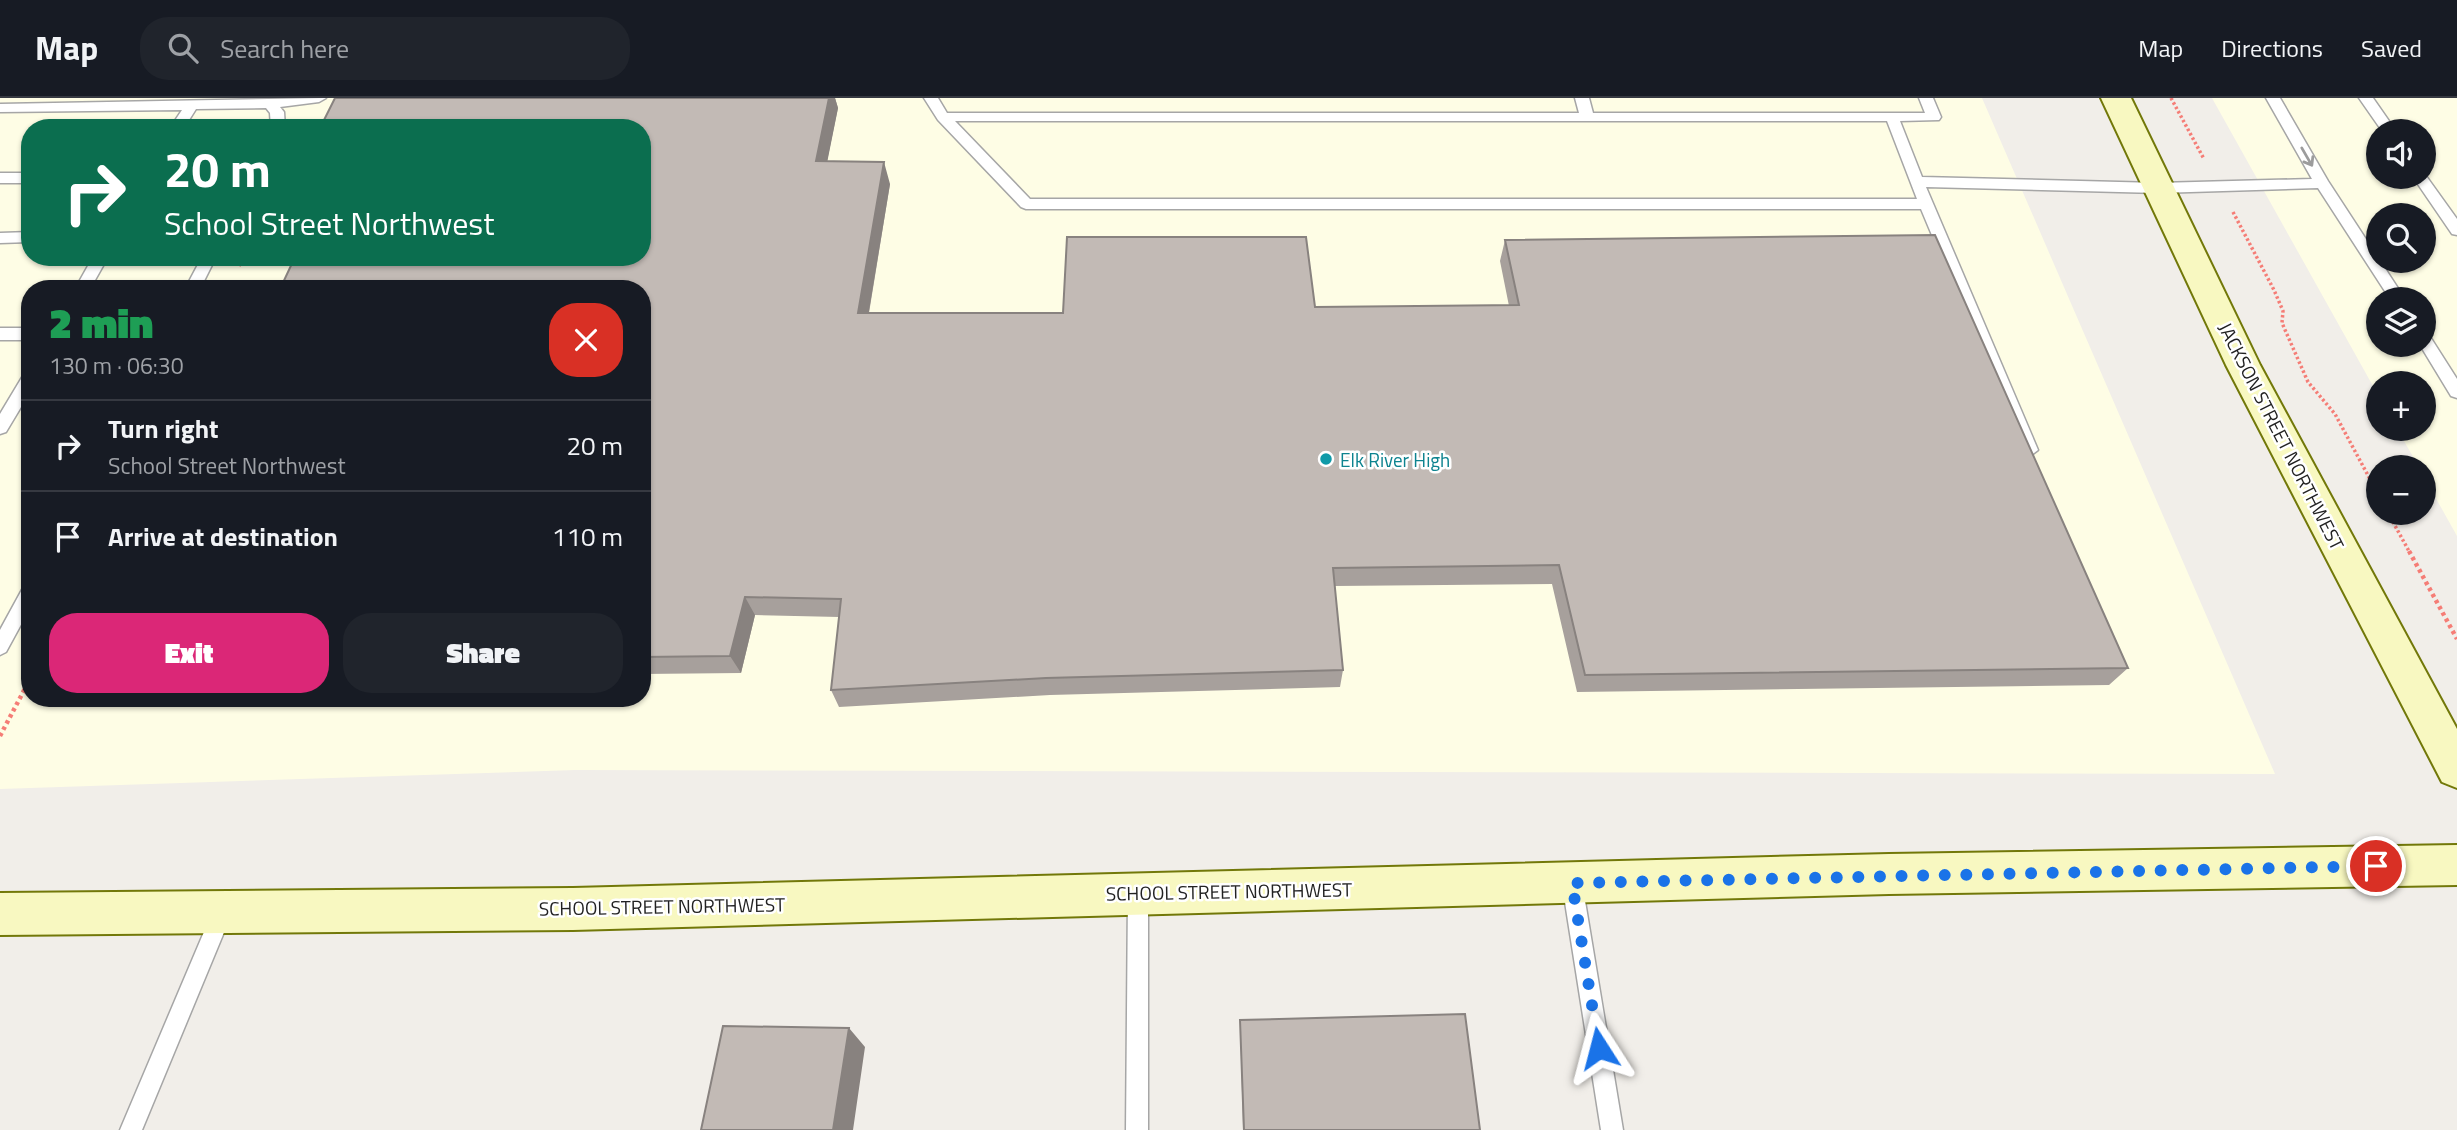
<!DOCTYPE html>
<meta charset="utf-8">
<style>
:root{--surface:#171b24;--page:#20242c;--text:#f1f3f6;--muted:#9ea1a6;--line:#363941;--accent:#db2777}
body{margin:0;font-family:"Titillium Web",sans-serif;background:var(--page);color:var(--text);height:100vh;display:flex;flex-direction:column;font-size:26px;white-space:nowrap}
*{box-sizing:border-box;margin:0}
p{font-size:23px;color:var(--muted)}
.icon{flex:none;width:38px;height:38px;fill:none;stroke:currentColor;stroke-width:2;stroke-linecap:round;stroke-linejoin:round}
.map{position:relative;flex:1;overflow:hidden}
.panel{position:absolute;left:21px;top:182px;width:630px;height:427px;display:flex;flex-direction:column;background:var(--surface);border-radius:28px;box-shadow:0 2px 5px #0004}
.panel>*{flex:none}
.hud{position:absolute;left:21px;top:21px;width:630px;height:147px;border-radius:28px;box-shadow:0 2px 5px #0004;background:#0b6e4f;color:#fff;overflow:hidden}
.fabs{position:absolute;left:2366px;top:21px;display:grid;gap:14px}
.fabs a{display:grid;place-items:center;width:70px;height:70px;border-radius:50%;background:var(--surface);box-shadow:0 2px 5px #0004;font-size:35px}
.pin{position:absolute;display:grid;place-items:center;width:60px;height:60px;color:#fff;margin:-30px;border:4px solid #fff;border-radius:50%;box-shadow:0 2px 7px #0007}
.me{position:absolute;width:77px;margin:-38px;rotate:351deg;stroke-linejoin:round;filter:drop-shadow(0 0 5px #0008)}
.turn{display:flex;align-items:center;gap:24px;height:147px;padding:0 28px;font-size:32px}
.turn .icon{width:91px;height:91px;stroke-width:2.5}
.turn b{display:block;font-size:49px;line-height:60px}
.round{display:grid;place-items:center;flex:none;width:74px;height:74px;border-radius:28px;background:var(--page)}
.head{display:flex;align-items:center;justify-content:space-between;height:119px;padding:0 28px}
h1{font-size:42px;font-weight:800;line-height:52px;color:#1e9e55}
.action{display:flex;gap:14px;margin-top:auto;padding:14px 28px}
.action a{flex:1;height:80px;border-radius:28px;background:var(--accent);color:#fff;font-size:28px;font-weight:800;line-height:80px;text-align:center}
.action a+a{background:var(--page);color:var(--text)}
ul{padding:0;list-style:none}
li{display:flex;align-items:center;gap:21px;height:91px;padding:0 28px;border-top:2px solid var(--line)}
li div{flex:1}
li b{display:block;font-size:26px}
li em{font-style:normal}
header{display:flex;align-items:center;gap:42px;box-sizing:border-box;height:98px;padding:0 35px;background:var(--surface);border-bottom:2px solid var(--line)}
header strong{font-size:33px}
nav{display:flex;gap:38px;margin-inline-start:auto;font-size:24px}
.search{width:490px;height:63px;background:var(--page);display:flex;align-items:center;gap:18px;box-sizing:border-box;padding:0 24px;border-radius:28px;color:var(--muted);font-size:26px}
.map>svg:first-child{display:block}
</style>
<header>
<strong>Map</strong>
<div class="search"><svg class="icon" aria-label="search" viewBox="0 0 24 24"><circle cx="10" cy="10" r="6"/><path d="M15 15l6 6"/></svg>Search here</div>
<nav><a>Map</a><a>Directions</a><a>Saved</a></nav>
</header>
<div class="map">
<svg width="2457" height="1032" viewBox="0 0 2457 1032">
<rect width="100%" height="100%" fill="#f1eee9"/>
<!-- education -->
<path fill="#fefde5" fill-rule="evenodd" d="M0,0H1982L2275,676L575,672L0,691ZM30,30H642V159H30ZM30,191H642V600H30Z
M2212,0H2457V438L2424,379V369H2419L2397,331H2424V285H2378V297ZM2378,33H2424V79H2378ZM2378,117H2424V163H2378ZM2378,201H2424V247H2378Z"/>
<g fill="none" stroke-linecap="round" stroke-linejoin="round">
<!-- lane casing -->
<g stroke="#a6a6a6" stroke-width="3">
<path id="lane" d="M326,0L319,4L280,9L284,14L285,30H271L270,15L266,10L196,11L184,30H170L182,12L0,14V6Z
M924,0H938L947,15H1579L1575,0H1589L1593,15H1925L1919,0H1933L1941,19L1939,22L1900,23L1922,79L2158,85L2312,81L2266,0H2280L2328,83L2405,201H2390L2318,90L2158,95L1926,89L2038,352L2030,358L2022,352L1921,111H1026L1021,109L938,22ZM955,23H1887L1917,101H1030Z
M2359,0H2373L2396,33H2382Z
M0,75H30V85H0Z
M2424,75L2457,121V137L2452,136L2413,79H2424Z
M30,134V144L0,145V135Z
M93,159H108L90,191H75Z
M202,159H216L200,191H185Z
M0,230H30V242H0Z
M2424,235L2429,237L2457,281V300L2451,298L2420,247H2424Z
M30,274V294L6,334L0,336V316L24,276Z
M30,486V510L6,554L0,557V532L24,488Z
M1572,776L1579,778L1582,785L1623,1032H1601L1562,785L1565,778Z
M1138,787L1145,789L1148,796V1032H1126L1128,796L1131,789Z
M222,805L229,808L232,815L142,1032H120L215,808Z"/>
</g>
<!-- secondary casing -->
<g stroke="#727809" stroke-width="4">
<path id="secondary" d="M2101,0H2131L2260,267L2457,631V690L2442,684L2226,267Z
M2457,747V787L1889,796L573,832L0,837V795L573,790L1889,756Z"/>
</g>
<!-- path-far1 -->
<path stroke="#f57d76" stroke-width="3.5" stroke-dasharray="2.5 2.5" stroke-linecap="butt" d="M2171,0L2204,61
M2233,114L2274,192L2283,213L2282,225L2308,284L2335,316L2378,396
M239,168L243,159
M2388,415L2410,455"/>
<!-- path -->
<path stroke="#f57d76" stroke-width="4.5" stroke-dasharray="3.5 3.5" stroke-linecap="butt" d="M2409,453L2457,541
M0,638L30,581"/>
<!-- lane -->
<use href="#lane" fill="#fff" fill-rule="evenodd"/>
<!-- secondary -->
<use href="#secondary" fill="#f8f8c1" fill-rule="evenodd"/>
</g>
<!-- wall -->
<path fill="#a7a09c" d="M335,0H835L838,10L827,63L890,86L869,215H1063L1315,209L1509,208L1500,163L1505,142L2128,570L2109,587L1577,594L1552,486L1335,488L1343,572L1340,589L1050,597L839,609L831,592L839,519L755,517L741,575L642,576V159Z
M1240,922L1480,1032H1243Z"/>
<!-- shaded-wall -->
<path fill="#88827f" d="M829,0H835L838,10L823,85L816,63Z
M884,64L890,86L865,237L858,215Z
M745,499L755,517L741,575L730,558Z
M849,930L865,949L853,1032H833Z"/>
<!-- building -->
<path fill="#c2bab5" stroke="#88827f" stroke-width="2" d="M335,0H829L816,63L884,64L858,215H1063L1067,139H1306L1315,209L1519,207L1505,142L1935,137L2128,570L1585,577L1559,467L1333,470L1343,572L1046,580L831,592L841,501L745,499L730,558L642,559V191H280L295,159H642V30H320Z
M1465,916L1480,1032H1244L1240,922Z
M723,928L849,930L833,1032H701Z"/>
<!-- one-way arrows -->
<defs><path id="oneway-shaft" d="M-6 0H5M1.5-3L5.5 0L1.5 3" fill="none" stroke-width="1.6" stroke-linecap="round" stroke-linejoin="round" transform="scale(1.75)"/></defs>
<use stroke="#9c9c9c" href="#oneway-shaft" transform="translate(2307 59) rotate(60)"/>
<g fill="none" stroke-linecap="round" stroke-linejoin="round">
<!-- route -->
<path stroke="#1a73e8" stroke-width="12" stroke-dasharray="0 21.6" d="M1599,950L1572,785L2376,768"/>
</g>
<!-- markers -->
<circle fill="#0f9aa8" stroke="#fff" stroke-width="2.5" cx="1326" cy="361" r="7"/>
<g text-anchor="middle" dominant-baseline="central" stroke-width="5" stroke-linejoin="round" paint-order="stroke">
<!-- street labels -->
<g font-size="19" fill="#222" stroke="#fff">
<text transform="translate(2282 338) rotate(63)">JACKSON STREET NORTHWEST</text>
<text transform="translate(1229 793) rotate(-1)">SCHOOL STREET NORTHWEST</text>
<text transform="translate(662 808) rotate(-1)">SCHOOL STREET NORTHWEST</text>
</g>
<!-- culture labels -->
<g font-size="19" fill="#0d838f" stroke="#fff" text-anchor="start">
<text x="1340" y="361">Elk River High</text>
</g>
</g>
</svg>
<div class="fabs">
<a><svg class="icon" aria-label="sound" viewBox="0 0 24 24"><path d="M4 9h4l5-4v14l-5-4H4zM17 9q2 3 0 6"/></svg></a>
<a><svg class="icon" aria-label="search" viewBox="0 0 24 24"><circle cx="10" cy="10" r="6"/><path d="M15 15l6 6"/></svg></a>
<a><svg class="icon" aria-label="layers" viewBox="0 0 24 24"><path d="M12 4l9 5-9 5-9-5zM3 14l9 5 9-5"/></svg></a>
<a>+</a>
<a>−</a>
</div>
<div class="pin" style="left:2376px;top:768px;background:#d93025"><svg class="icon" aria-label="arrive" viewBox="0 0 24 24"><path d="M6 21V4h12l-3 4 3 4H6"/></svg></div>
<svg class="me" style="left:1599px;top:950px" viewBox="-20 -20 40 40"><path d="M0-17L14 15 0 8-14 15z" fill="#1a73e8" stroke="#fff" stroke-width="4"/></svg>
<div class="hud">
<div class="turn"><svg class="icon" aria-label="right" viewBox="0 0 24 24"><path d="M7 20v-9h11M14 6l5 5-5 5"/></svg><div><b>20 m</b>School Street Northwest</div></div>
</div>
<section class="panel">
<div class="head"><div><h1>2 min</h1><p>130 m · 06:30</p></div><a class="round" style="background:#d93025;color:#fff"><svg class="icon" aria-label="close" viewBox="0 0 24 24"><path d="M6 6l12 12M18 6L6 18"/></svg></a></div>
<ul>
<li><svg class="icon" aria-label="right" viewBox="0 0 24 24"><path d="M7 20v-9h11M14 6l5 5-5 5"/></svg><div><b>Turn right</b><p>School Street Northwest</p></div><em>20 m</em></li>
<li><svg class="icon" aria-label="arrive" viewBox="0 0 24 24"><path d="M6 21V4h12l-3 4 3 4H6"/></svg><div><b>Arrive at destination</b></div><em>110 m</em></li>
</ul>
<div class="action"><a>Exit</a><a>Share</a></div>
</section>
</div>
